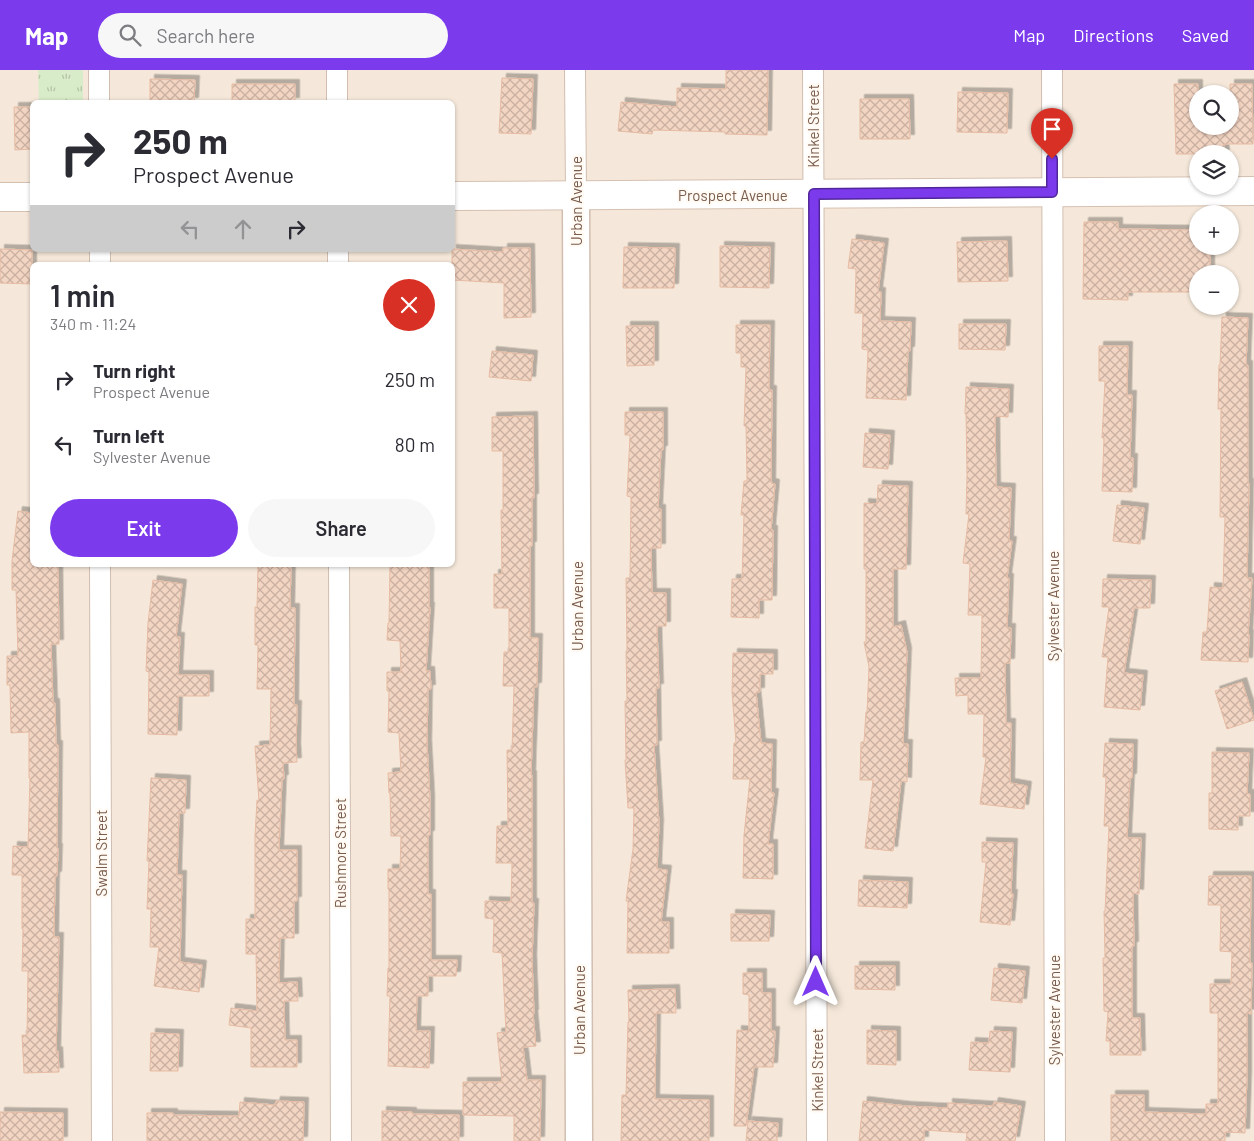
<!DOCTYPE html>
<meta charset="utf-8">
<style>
:root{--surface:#fff;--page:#f7f7f7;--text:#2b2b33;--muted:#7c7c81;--accent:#7c3aed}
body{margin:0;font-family:Barlow,sans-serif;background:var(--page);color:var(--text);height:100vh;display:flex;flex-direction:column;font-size:19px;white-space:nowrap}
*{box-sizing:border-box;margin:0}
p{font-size:16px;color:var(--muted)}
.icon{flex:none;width:28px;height:28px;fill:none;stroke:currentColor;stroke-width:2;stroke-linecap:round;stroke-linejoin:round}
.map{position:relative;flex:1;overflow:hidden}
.details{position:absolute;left:30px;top:192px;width:425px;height:305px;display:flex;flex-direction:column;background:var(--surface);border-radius:8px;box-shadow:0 1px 4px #0004}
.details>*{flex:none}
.top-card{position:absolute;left:30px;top:30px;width:425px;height:152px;border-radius:8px;box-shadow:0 1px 4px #0004;background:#fff;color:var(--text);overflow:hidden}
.tools{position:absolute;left:1189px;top:15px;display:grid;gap:10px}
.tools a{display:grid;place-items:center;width:50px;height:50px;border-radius:50%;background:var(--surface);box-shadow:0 1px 4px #0004;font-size:25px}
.pin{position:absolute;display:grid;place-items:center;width:42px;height:42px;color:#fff;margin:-51px -21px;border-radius:50% 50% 50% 0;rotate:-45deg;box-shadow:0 0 5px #0007}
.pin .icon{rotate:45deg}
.me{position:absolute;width:55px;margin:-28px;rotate:0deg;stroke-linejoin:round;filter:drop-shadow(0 0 4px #0008)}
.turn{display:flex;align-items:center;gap:18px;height:105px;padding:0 20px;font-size:22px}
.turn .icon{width:65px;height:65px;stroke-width:2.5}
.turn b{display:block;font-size:35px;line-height:42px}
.lanes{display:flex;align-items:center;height:48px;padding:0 20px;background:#0003;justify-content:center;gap:25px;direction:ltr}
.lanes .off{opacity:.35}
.round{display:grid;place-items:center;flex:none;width:52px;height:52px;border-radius:26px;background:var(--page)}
.head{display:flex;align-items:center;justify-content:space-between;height:85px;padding:0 20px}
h1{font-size:30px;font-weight:600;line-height:38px}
.action{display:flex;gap:10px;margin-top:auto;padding:10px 20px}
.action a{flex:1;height:58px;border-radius:30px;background:var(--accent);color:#fff;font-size:20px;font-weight:600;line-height:58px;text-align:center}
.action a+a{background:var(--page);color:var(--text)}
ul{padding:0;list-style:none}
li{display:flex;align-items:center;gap:15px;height:65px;padding:0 20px}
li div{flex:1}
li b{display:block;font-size:19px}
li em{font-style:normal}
header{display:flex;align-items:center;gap:30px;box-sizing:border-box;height:70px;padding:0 25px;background:var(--accent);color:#fff}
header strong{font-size:24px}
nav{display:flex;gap:28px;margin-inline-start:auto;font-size:18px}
.search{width:350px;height:45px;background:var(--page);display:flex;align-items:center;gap:12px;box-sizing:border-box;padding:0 18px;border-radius:28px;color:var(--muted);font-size:19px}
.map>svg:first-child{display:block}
</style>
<header>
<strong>Map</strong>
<div class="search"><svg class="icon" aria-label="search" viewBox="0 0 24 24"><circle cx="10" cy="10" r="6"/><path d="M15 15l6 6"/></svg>Search here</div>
<nav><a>Map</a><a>Directions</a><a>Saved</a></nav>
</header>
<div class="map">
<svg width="1254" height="1071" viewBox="0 0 1254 1071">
<defs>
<pattern id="park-tufts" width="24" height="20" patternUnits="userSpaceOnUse" patternTransform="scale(1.25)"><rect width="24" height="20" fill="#d8ecc9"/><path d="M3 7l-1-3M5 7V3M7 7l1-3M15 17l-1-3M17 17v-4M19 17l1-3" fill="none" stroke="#b4c2a5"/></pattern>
<pattern id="building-cross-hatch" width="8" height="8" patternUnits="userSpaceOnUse" patternTransform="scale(1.25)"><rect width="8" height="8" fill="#f3d5c3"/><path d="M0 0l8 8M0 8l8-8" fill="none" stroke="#cab0a1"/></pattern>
<filter id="shadow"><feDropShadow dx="4.5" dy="-4.5" stdDeviation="0" flood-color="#0004"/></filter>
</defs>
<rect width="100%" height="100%" fill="#fdf6ec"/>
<!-- residential -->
<path fill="#f5e8da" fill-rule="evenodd" d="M0,0H1254V1071H0ZM1198,24H1230V56H1198ZM32,32H452V180H32ZM1198,84H1230V116H1198ZM1198,144H1230V176H1198ZM32,195H452V495H32ZM1198,204H1230V236H1198Z"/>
<!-- park -->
<path fill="url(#park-tufts)" d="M38,0H83V32H39Z"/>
<!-- building -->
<path fill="url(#building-cross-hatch)" stroke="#e6bba3" filter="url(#shadow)" d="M726,0H768L767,65L725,64V62L653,60L652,64L618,61L621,32L677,37V18L726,19Z
M502,8L533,9L531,64L499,63Z
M150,9L195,10L194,32H150Z
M232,14H295V32H232Z
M1174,14H1198V56H1230V14H1252L1253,74H1224L1225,84H1176Z
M958,22L1008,23L1007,63L957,62Z
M860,29H909L910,69H860Z
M14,37H32V79L15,80Z
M1084,152H1118V159L1198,160V176H1206V180H1210V204H1198V222H1128V230L1083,229Z
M852,169L884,173L878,222H881L880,251L911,252L910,281H908L906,330L866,328L868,280L862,279L863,243H855L856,199L848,198Z
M1007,171L1008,211L958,212L957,172Z
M720,176L770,177L769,218L720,217Z
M624,177L675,178L674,218H623Z
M503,178H530L531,247L504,248V213L452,210V179L503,182Z
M0,179L32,180V214L0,213Z
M1222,247L1248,248L1246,295H1248V413H1249L1247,508H1252L1248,564H1249L1248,592L1201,590L1203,562H1207L1210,517L1223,518L1225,447H1220L1221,339H1218L1219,295H1220Z
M959,254H1006L1005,280L959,279Z
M736,255H770L769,320H772L771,413L775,414L771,460H773L772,530H759V548L731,547L732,509H742L744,445H741L744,411H747L746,356H744L746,297H741V283H736Z
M626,256H654V295L627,296Z
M1099,276H1128L1127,325H1132L1130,388H1133L1132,422L1102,421L1104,368H1102L1105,311H1099Z
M492,281L533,285L531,311L489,307Z
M966,317L1009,319L1008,347L995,346L996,417L1011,418L1009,471H1012L1007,508H1009L1007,558H1011L1010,593H1005L1006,653H1011L1010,713L1027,716L1024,739L980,734L986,687H983L984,644H968V625L956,626L955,608H981L982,545H968L970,494L963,493L969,444H966L967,405L966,344H965Z
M625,342H663V380H661L658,439H661V478H651L652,523H666V556H657L659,618H656L657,675H654L659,754L657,799L667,800L661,852H669V883H627L628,831H626L633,779L634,738H628L625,690H626L625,631H627L626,581H627L626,508H630L631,427L627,426L630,365H625Z
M533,346L534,428H532V476H530V568H538L537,617H534L531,705H532V833H534L532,889L534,944H533L536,976L523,977L527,1010H541L540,1071H514V1046L463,1045V1012H502L497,963L506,962L502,883L493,882L494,849L485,848V831L511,832L512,793H496L497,756H508L507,680H512L514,616H503L504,582H509V538H494V504H502L501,440H503V381H492V347Z
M865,363L890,365L888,399L863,397Z
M878,415L908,416L906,499H893V557L901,555L907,582L903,674H908L907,712L901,711L893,781L865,778L873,710H860L861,672H864L866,642H867L869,597L864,572H866V499H864V433L877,434Z
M1117,435L1144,438L1140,474L1113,471Z
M18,441L32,443V495H58L59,574H51L53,633H55L56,675H58L57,778H58L57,806H55L54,867H59L56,982L58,981L59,1002L24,1003L22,965H27L28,901H22L23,859H22V805H12L13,776L28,777L30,708H29V662L11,663L10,615H7V586H18L16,520H12V491Z
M258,495H291L290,538H295L294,635H297L296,678L297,692L283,693L284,709H282L279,780H297V831H294V868H280L279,913L297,912L298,931H284L285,970H297V997H251V958L229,955L231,938L257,941L256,884H246V849H255V766L257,730L259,731L255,676L270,675L271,619H257L258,575H255V537H257Z
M390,495H429V537H430L426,601H430L431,619H428L427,674L430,729V765H428V824H431V890H457L456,906H428V926H417L416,961H430L429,998L388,996L390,926H387L388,898H389V819H388V799H400L401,766H391L390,723H389L388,703L401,702L399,663L388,662L389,621H387V602H401L400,571L387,570L388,553H389Z
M1103,509L1151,510L1150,538H1134L1124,603L1143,605L1140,640L1104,637L1108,587H1102L1109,537H1102Z
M153,510L182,514L176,567H180L178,605H209V626H178L177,665L148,664L149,602L146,601L148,553Z
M733,583L773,584V604H760V622H756L761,673L772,674L771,723H774L768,774H773V809L743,808L744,765L750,709H733L734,673H736L732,622Z
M1242,612L1254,650L1227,659L1215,621Z
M1105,673L1133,674L1132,708H1130L1127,768H1141L1139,824L1133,823L1134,876H1132V948H1140L1141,985H1110V971H1106L1108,942L1104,941L1103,888H1105L1104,841H1105L1109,756H1104L1106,707H1103Z
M1212,682L1249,683L1247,724H1250V746H1238V760L1209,759V723H1212Z
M151,708L186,710L185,743H179L177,805H182L180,892L202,895L199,922L154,916L159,877H150L151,839H147L149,791H147Z
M982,772L1013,773L1011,824H1013L1010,855L980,852L986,792H982Z
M1209,806H1251L1250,893H1252L1251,944L1247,943V1006L1245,1063L1225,1062V1071H1111V1025H1144V1042L1206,1044V1034H1218V943H1210V914H1231L1232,882L1220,881L1221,835H1208Z
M859,810L908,812L907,838L858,836Z
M731,844L770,845L769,871H731Z
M855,896H895V920L855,919Z
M994,898L1025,901L1022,933L991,930Z
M743,903H762V923H771V961H775L773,997H754L746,1056H734L737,960L749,961V925L743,924Z
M675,919L676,943H656L655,1029L709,1030V1071H621L622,1025H626L628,952H629L628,920Z
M867,960L896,961V995L867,994Z
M990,961L1012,962L1010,1002L969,1000L971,972L989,973Z
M151,963L179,964L178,1001H150Z
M276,1031L304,1032L303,1071H147V1043H173V1045L239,1046L240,1032L275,1035Z
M863,1031L906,1036L948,1038V1033L993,1036L994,1032L1021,1036L1015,1071H966L967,1063L924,1060V1071H859Z
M382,1041L412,1042V1044L459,1045V1071H382Z
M0,1042L63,1043V1071H0Z
M748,1051L778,1053L777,1071H746Z"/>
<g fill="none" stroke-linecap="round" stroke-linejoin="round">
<!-- minor casing -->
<g stroke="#d1beb0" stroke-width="22">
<path id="minor" d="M99,0V32
M337,0V32
M575,0L576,126
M813,0L817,1071
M1052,0L1055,1071
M100,180V195
M338,180V195
M100,495L102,1071
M339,495L341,1071"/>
</g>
<!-- tertiary casing -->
<g stroke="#d1beb0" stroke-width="29">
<path id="tertiary" d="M576,126L579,1071"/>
</g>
<!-- secondary casing -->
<g stroke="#d6c0b0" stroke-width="30">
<path id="secondary" d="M452,126L1254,121
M0,127H32"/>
</g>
<!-- minor -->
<use href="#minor" stroke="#fff" stroke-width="20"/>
<!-- tertiary -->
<use href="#tertiary" stroke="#fff" stroke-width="26"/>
<!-- secondary -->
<use href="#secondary" stroke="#fff" stroke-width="28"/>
</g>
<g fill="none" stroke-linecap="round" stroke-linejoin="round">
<!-- route casing -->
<g stroke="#51269a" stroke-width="12">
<path id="route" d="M816,912L814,124L1052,122V89"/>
</g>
<!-- route -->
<use href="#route" stroke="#7c3aed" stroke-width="9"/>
</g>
<g text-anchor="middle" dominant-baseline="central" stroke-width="4.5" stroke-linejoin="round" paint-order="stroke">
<!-- street labels -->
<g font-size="15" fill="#7a5c4d" stroke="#fffaf3">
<text transform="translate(813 56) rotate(-90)">Kinkel Street</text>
<text x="733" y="125">Prospect Avenue</text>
<text transform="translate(576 131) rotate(-90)">Urban Avenue</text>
<text transform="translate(577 536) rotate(-90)">Urban Avenue</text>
<text transform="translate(1053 536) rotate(-90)">Sylvester Avenue</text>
<text transform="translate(101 783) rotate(-90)">Swalm Street</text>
<text transform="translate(340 783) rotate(-90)">Rushmore Street</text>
<text transform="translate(579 940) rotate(-90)">Urban Avenue</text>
<text transform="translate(1054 940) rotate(-90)">Sylvester Avenue</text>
<text transform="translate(817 1000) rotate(-90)">Kinkel Street</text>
</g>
</g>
</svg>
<div class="tools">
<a><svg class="icon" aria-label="search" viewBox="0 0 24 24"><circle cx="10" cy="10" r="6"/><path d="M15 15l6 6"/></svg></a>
<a><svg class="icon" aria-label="layers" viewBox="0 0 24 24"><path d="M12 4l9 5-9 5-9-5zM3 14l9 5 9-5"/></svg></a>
<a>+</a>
<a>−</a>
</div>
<div class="pin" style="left:1052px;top:89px;background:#d93025"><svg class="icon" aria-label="arrive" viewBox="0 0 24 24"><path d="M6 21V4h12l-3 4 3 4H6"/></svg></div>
<svg class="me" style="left:816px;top:912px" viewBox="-20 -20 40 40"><path d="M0-17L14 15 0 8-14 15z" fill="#7c3aed" stroke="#fff" stroke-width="4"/></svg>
<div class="top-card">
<div class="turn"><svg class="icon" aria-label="right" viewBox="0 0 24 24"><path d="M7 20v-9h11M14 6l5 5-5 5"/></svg><div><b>250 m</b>Prospect Avenue</div></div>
<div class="lanes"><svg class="icon off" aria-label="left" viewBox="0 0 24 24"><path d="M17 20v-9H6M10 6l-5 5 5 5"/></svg><svg class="icon off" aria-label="ahead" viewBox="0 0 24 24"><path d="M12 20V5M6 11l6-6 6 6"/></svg><svg class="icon" aria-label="right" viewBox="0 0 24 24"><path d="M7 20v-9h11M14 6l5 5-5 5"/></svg></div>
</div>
<section class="details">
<div class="head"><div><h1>1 min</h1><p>340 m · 11:24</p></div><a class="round" style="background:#d93025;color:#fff"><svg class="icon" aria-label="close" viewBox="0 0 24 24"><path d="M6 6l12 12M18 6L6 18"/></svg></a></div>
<ul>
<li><svg class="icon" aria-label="right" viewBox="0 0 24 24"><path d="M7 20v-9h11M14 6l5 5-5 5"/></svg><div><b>Turn right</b><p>Prospect Avenue</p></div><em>250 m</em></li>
<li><svg class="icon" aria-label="left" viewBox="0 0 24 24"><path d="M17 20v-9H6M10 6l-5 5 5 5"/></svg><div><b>Turn left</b><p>Sylvester Avenue</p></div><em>80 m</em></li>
</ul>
<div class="action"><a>Exit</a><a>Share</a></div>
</section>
</div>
